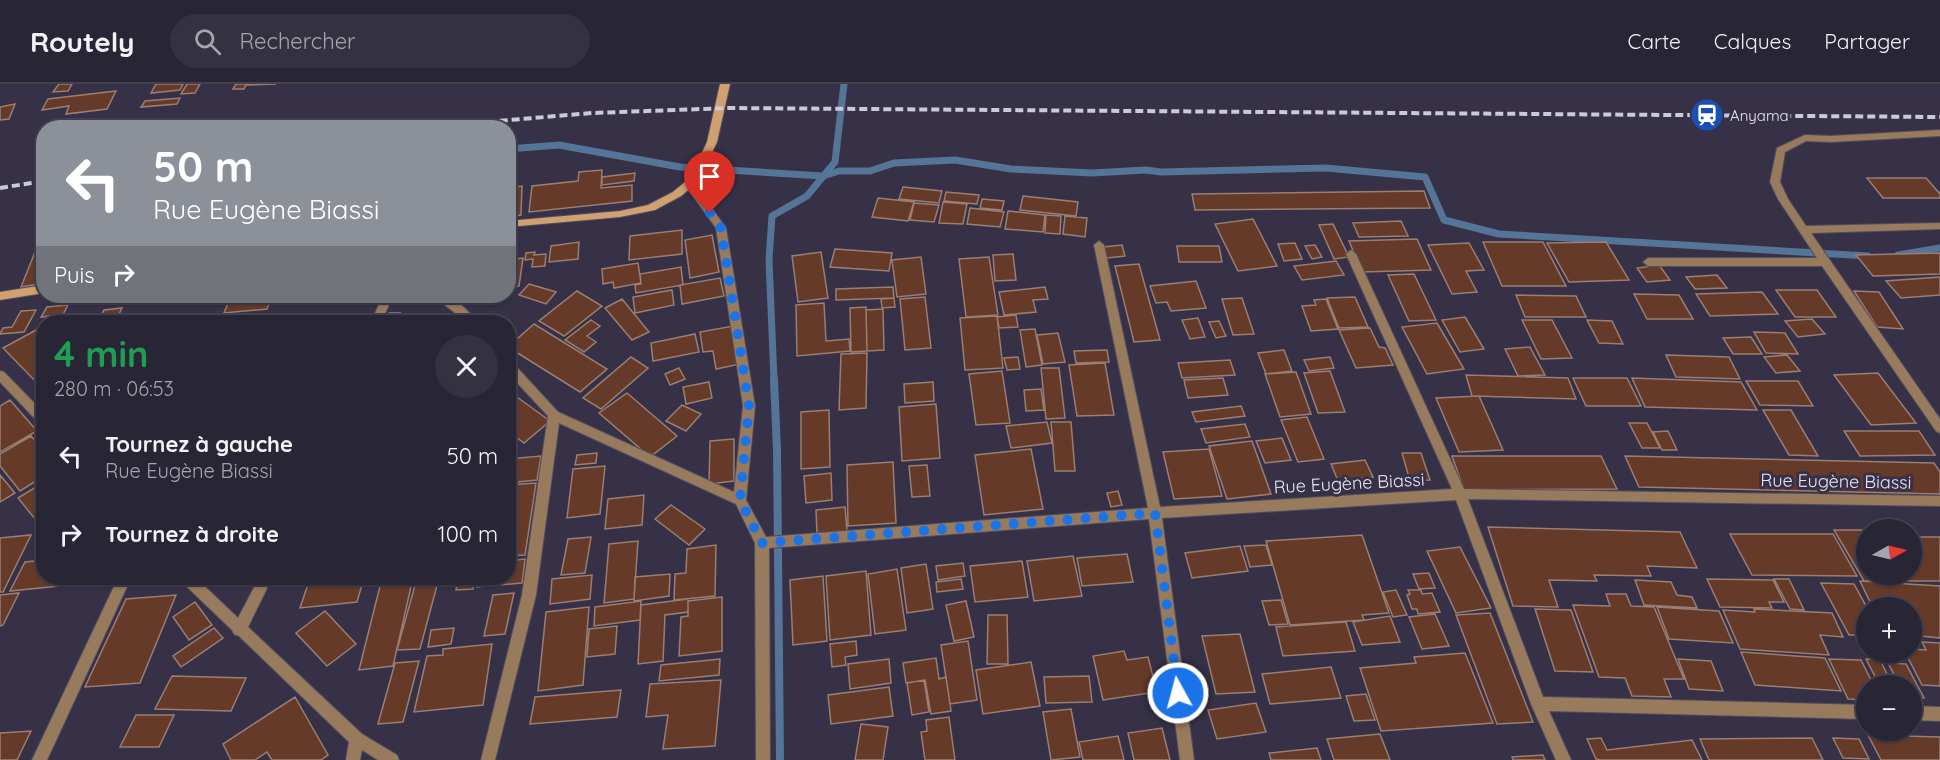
<!DOCTYPE html>
<html lang="fr">
<meta charset="utf-8">
<style>
:root{--surface:#282535;--page:#343141;--text:#f1f3f6;--muted:#a5a5ad;--line:#444250}
body{margin:0;font-family:Quicksand,sans-serif;background:var(--page);color:var(--text);height:100vh;display:flex;flex-direction:column;font-size:22px;white-space:nowrap}
*{box-sizing:border-box;margin:0}
p{font-size:20px;color:var(--muted)}
.icon{flex:none;width:33px;height:33px;fill:none;stroke:currentColor;stroke-width:2;stroke-linecap:round;stroke-linejoin:round}
.map{position:relative;flex:1;overflow:hidden}
.side{position:absolute;left:36px;top:231px;width:480px;height:270px;display:flex;flex-direction:column;background:var(--surface);border-radius:24px;box-shadow:0 2px 4px #0004,0 0 0 2px var(--line)}
.side>*{flex:none}
.hud{position:absolute;left:36px;top:36px;width:480px;height:183px;border-radius:24px;box-shadow:0 2px 4px #0004,0 0 0 2px var(--line);background:#8c9099;color:#fff;overflow:hidden}
.needle{width:39px;rotate:82deg}
.tools{position:absolute;left:1856px;top:435px;display:grid;gap:12px}
.tools a{display:grid;place-items:center;width:66px;height:66px;border-radius:50%;background:var(--surface);box-shadow:0 2px 4px #0004,0 0 0 2px var(--line);font-size:30px}
.pin{position:absolute;display:grid;place-items:center;width:51px;height:51px;color:#fff;margin:-62px -26px;border-radius:50% 50% 50% 0;rotate:-45deg;box-shadow:0 0 6px #0007}
.pin .icon{rotate:45deg}
.me{position:absolute;width:66px;margin:-33px;rotate:353deg;stroke-linejoin:round;filter:drop-shadow(0 0 4px #0008)}
.turn{display:flex;align-items:center;gap:21px;height:126px;padding:0 18px;font-size:27px}
.turn .icon{width:78px;height:78px;stroke-width:2.5}
.turn b{display:block;font-size:42px;line-height:51px}
.then{display:flex;align-items:center;height:57px;padding:0 18px;background:#0003;gap:12px;font-size:22px}
.round{display:grid;place-items:center;flex:none;width:63px;height:63px;border-radius:32px;background:var(--page)}
.summary{display:flex;align-items:center;justify-content:space-between;height:102px;padding:0 18px}
h1{font-size:36px;font-weight:700;line-height:45px;color:#1e9e55}
ul{padding:0;list-style:none}
li{display:flex;align-items:center;gap:18px;height:78px;padding:0 18px}
li div{flex:1}
li b{display:block;font-size:22px}
li em{font-style:normal}
header{display:flex;align-items:center;gap:36px;box-sizing:border-box;height:84px;padding:0 30px;background:var(--surface);border-bottom:2px solid var(--line)}
header strong{font-size:28px}
nav{display:flex;gap:33px;margin-inline-start:auto;font-size:21px}
.search{width:420px;height:54px;background:var(--page);display:flex;align-items:center;gap:15px;box-sizing:border-box;padding:0 21px;border-radius:33px;color:var(--muted);font-size:22px}
.map>svg:first-child{display:block}
</style>
<header>
<strong>Routely</strong>
<div class="search"><svg class="icon" aria-label="search" viewBox="0 0 24 24"><circle cx="10" cy="10" r="6"/><path d="M15 15l6 6"/></svg>Rechercher</div>
<nav><a>Carte</a><a>Calques</a><a>Partager</a></nav>
</header>
<div class="map">
<svg width="1940" height="676" viewBox="0 0 1940 676">
<rect width="100%" height="100%" fill="#363147"/>
<g fill="none" stroke-linecap="round" stroke-linejoin="round">
<!-- stream-far1 -->
<path stroke="#547498" stroke-width="7" d="M508,65L559,61L680,83L823,92L839,87H870L894,79L955,76L1011,85L1092,89L1146,86L1161,88L1326,84L1425,93L1444,136L1499,150L1868,172
M1898,171L1940,164
M774,296L769,176L772,132L807,112L835,78L844,0"/>
<!-- stream -->
<path stroke="#547498" stroke-width="8" d="M774,295L777,366L780,676"/>
</g>
<!-- building -->
<path fill="#653a29" stroke="#9a7e73" stroke-width="1.5" d="M59,0H72L68,7L53,8Z
M156,0H183L180,6L151,9Z
M187,0H200L195,9L181,10Z
M236,0H276L246,1L244,5H233Z
M116,7L107,25L66,30L69,22L42,26L48,15Z
M180,14L177,20L141,23L145,17Z
M15,20L9,35L0,36V23Z
M602,86L601,104L632,101V117L529,128L532,102L578,97L579,88Z
M635,89L634,97L602,101V93Z
M1867,94H1926L1940,110V114H1883Z
M522,102L521,131L508,133V104Z
M903,103L942,107L939,119L899,115Z
M1424,107L1430,124L1195,126L1192,110Z
M946,108L979,111L977,120L944,117Z
M1023,112L1078,118L1076,132L1020,126Z
M878,114L914,118L908,137L872,133Z
M982,115L1004,117L1002,126L980,124Z
M943,118L967,120L963,140L939,139Z
M914,119L939,121L934,138L910,136Z
M970,124L1004,128L1000,143L967,140Z
M1008,127L1045,131L1043,148L1005,145Z
M1046,131L1061,132L1060,150L1045,149Z
M1065,132L1087,134L1085,153L1063,150Z
M1253,135L1277,182L1238,187L1215,140Z
M1401,137L1408,152L1359,153L1353,139Z
M1333,140L1349,173L1334,175L1319,141Z
M682,146V170L629,176L630,152Z
M712,151L719,188L690,194L685,156Z
M1417,155L1431,186L1362,188L1349,157Z
M579,158L578,175L549,178L551,162Z
M1483,158H1543L1566,202H1502Z
M1606,158L1629,196L1569,198L1547,159Z
M1295,159L1302,175L1284,177L1278,160Z
M1469,159L1484,186L1466,187L1477,208L1452,210L1428,161Z
M1122,161L1125,172L1107,174L1103,163Z
M1315,161L1322,173L1312,175L1305,162Z
M1177,162H1219L1222,178H1179Z
M835,165L892,169L889,187L830,183Z
M44,166V199L21,203L35,168Z
M535,168L534,171L546,170L545,182L532,183L533,175L525,176L526,169Z
M821,168L828,214L798,218L792,172Z
M1940,169V190L1873,192L1856,171Z
M1013,170L1016,196L995,197L993,171Z
M921,173L926,210L897,213L892,176Z
M989,173L998,231L966,233L959,175Z
M523,174L519,202L508,203V176Z
M1336,177L1344,191L1302,196L1294,182Z
M638,179L641,199L614,204L613,198L603,200L602,185Z
M1139,180L1160,256L1134,258L1115,182Z
M1659,181L1670,196L1647,198L1637,184Z
M681,183L683,201L636,209L635,201L641,200L640,190Z
M1414,190L1436,236L1409,237L1388,191Z
M1717,191L1727,204L1695,205L1686,193Z
M1940,193V211L1901,214L1886,197Z
M720,194L724,212L682,220L680,201Z
M1196,197L1206,224L1171,227L1167,218L1156,219L1150,202Z
M529,200L556,208L546,220L519,211Z
M893,203L894,214L836,216V205Z
M1045,203L1048,215L1033,216L1036,228L1004,231L999,208Z
M672,206L674,221L635,229L633,213Z
M1776,206H1817L1836,233H1795Z
M577,207L602,222L564,252L539,237Z
M1854,207L1879,208L1903,245L1877,243Z
M1762,208L1778,230L1710,232L1696,210Z
M1634,210L1679,211L1693,235H1647Z
M1516,211L1576,212L1586,233H1525Z
M231,212H272L267,225L224,229Z
M278,212H322L277,216Z
M925,213L931,264L905,266L900,215Z
M1355,213L1368,243L1339,244L1327,214Z
M894,214L895,223L882,224L881,215Z
M1242,214L1254,250L1233,251L1222,215Z
M622,215L649,248L632,256L605,224Z
M1326,215L1338,245L1311,247L1302,222L1316,221L1314,216Z
M824,219L826,257L849,255L850,267L797,272L796,221Z
M68,221L59,238H48L51,232L41,233L47,223Z
M866,223L867,267L851,268L850,224Z
M122,224L117,234L99,236L104,226Z
M883,225L884,266L867,267L866,226Z
M36,226L24,248L0,250L3,244L12,243L21,227Z
M389,229H400L397,238H387Z
M1016,231L1018,243L999,244L997,233Z
M997,232L1003,284L965,286L960,234Z
M1465,233L1484,265L1460,268L1442,236Z
M1198,234L1205,253L1190,255L1182,236Z
M1812,235L1825,250L1798,253L1785,237Z
M591,236L600,242L587,252L596,258L584,268L565,256Z
M1522,236H1552L1572,274L1541,275Z
M1587,236L1612,237L1623,260L1599,259Z
M1219,237L1226,252L1216,254L1209,238Z
M1437,239L1464,285L1427,290L1402,243Z
M534,240L607,285L580,308L508,263Z
M733,242L740,280L716,285L713,267L703,268L700,248Z
M1370,244L1379,263L1385,264L1393,281L1356,284L1339,246Z
M38,245L44,250V306L3,264Z
M1035,245L1042,281L1026,283L1020,246Z
M1754,248L1785,249L1798,270L1766,269Z
M1058,249L1065,278L1043,280L1037,251Z
M695,250L699,268L653,277L651,259Z
M1751,253L1762,270H1733L1723,254Z
M1530,263L1545,291L1518,292L1505,265Z
M1107,266L1109,278L1076,279L1074,267Z
M1284,266L1292,287L1266,290L1258,269Z
M867,269L866,324L839,326L841,270Z
M1666,271L1729,273L1740,295L1676,293Z
M1787,271L1800,287L1776,289L1764,273Z
M631,273L648,284L601,325L583,314Z
M1018,273L1020,285L1007,286L1004,274Z
M1330,273L1334,284L1309,287L1304,276Z
M1230,276L1235,291L1182,294L1178,279Z
M1105,279L1114,331L1077,332L1069,281Z
M679,284L685,295L670,301L665,290Z
M1041,284H1059L1065,334L1046,335Z
M1002,287L1010,339L976,341L969,290Z
M1330,287L1345,328L1318,329L1304,289Z
M1296,288L1311,330L1280,333L1265,290Z
M1878,289L1916,339L1871,341L1834,291Z
M1466,291L1568,294L1576,315L1472,312Z
M1223,294L1228,311L1188,314L1184,296Z
M1573,294H1627L1641,322H1586Z
M1632,294L1741,298L1757,326L1645,323Z
M1746,297H1798L1813,322L1760,321Z
M709,298L712,314L686,320L683,303Z
M933,298L934,317L905,319L904,300Z
M1041,305L1044,326L1026,327L1024,306Z
M627,309L677,352L650,373L599,329Z
M1479,312L1503,366L1459,368L1436,314Z
M517,313L550,337L524,359L508,347V320Z
M10,316L37,347L0,368V322Z
M936,320L940,374L902,377L899,323Z
M682,321L701,330L686,347L666,337Z
M1241,322L1245,332L1196,338L1192,328Z
M829,326L830,383L801,385V328Z
M1763,326H1791L1818,372L1789,371Z
M1307,333L1324,375L1298,378L1281,336Z
M1047,338L1052,359L1011,364L1006,342Z
M1051,338H1071L1075,387H1055Z
M1629,339H1647L1660,364H1642Z
M1245,340L1250,353L1206,359L1201,345Z
M1668,347L1677,366H1662L1653,348Z
M1844,347H1919L1935,371L1860,372Z
M31,352L44,366V392L20,407L0,382V370Z
M1282,354L1291,376L1265,379L1256,357Z
M734,355V397L709,400L710,357Z
M1252,357L1271,410L1227,415L1209,362Z
M1031,365L1043,425L984,431L975,371Z
M1209,365L1222,412L1174,415L1163,368Z
M597,369L596,379L575,381L577,371Z
M1402,369H1421L1430,396L1410,397Z
M541,372L537,396L508,399V375Z
M1452,372H1601L1617,405L1464,406Z
M1625,372L1934,379L1940,388V410L1639,403Z
M1365,376L1373,393L1338,397L1331,380Z
M893,378L896,439L848,442L847,381Z
M927,381L930,412L912,413L909,382Z
M605,382L600,430L567,434L573,385Z
M831,389L832,416L806,419L804,392Z
M0,391L15,409L0,418Z
M44,398V446L18,414Z
M536,399L525,471L508,472V401Z
M1118,407L1122,421L1111,423L1107,409Z
M644,411L642,441L605,445L608,415Z
M671,421L705,445L689,461L655,435Z
M845,423L847,447L817,450L816,426Z
M1488,443L1680,448L1697,484L1647,482L1651,492L1594,491L1597,497L1549,496L1558,523L1513,522Z
M1834,446H1866V490H1911V453H1940V497H1864Z
M1730,450H1833L1857,492L1752,491Z
M31,451L3,508H0V454Z
M1362,451L1389,529L1362,531L1364,536L1290,541L1266,457Z
M591,453L585,489L561,491L568,455Z
M638,457L634,515L604,519L609,460Z
M716,461L715,512L674,516L675,490L686,489L687,465Z
M1266,461L1272,481L1250,483L1244,462Z
M1240,462L1248,487L1192,494L1185,469Z
M1460,463L1491,524L1456,529L1427,467Z
M1127,470L1133,498L1082,502L1077,474Z
M1073,472L1082,512L1034,517L1027,477Z
M525,475L522,499L477,503L479,494H508V477Z
M44,476V494H102L99,498L10,507L25,478Z
M1022,477L1028,513L975,518L970,482Z
M963,479L965,492L938,496L936,482Z
M926,480L933,525L907,529L901,484Z
M897,485L906,546L875,550L868,490Z
M866,487L871,551L830,556L826,492Z
M1429,489L1435,504L1419,505L1413,490Z
M670,490L669,512L634,517L635,493Z
M592,491L590,515L550,520L552,495Z
M823,492L827,557L793,561L790,496Z
M310,494H364L357,518L300,524Z
M382,494H413L393,582L359,586Z
M417,494H439L420,565L397,566Z
M475,495L473,505L456,506L458,496Z
M961,495L963,505L937,508L936,498Z
M1707,495L1773,496L1784,518H1769L1772,524L1720,523Z
M1774,495H1789L1804,526L1790,525Z
M1635,496L1671,498L1677,511L1692,513L1697,524L1644,521Z
M1860,497L1940,502V554L1911,551V524H1873Z
M1821,499L1854,500L1867,524L1866,551H1849Z
M1396,506L1407,531L1393,533L1383,508Z
M1408,506H1421L1422,510L1432,509L1440,528L1418,530L1417,525H1412L1407,511L1410,510Z
M19,509L3,541L0,542V511Z
M514,509L505,550L484,552L493,511Z
M1606,510H1626L1631,522L1654,523L1684,595H1664L1671,613L1632,612L1625,594L1599,593L1573,521L1610,522Z
M176,511L140,599L85,603L126,515Z
M722,513V567L679,572L681,533L688,532V517Z
M688,515V528L665,531L663,577L638,580L641,521Z
M1281,516L1288,540L1269,541L1262,517Z
M641,517L640,536L594,542L595,523Z
M966,517L974,553L954,557L946,521Z
M195,518L212,541L189,556L173,533Z
M589,523L583,601L538,607L546,528Z
M1657,523L1719,527L1733,559L1669,555Z
M1535,525L1571,526L1593,588L1555,587Z
M1754,525L1832,529L1843,553L1820,551L1829,571L1740,565L1723,526L1755,528Z
M325,527L356,560L327,582L296,549Z
M1490,529L1533,638L1497,640L1456,531Z
M1435,530L1449,562L1422,565L1409,533Z
M988,531H1007L1008,580H987Z
M1390,532L1400,558L1362,561L1353,538Z
M1346,538L1355,567L1283,572L1276,543Z
M617,542L615,570L587,573L589,545Z
M214,544L223,554L181,583L173,572Z
M454,544L451,560L428,563L431,546Z
M1240,550L1255,608L1216,610L1202,552Z
M856,557L857,571L845,573L846,581L832,583L830,560Z
M968,557L977,616L950,620L941,561Z
M1922,558L1940,559V602L1922,601L1905,568H1911V565L1926,566Z
M492,560L483,621L414,628L427,572L443,571V565Z
M1124,567L1127,576L1148,573L1157,608L1103,616L1093,572Z
M1741,568L1825,574L1841,607L1755,601Z
M1465,569L1493,639L1381,647L1360,584L1416,579L1414,573Z
M936,574L939,595L946,593L951,627L931,630L925,596L906,599L903,579Z
M720,575L719,591L659,597L661,581Z
M889,575L891,599L850,605L848,580Z
M1678,575L1711,577L1723,607L1689,605Z
M1829,575L1861,576L1874,602H1866V616L1848,615Z
M1866,575L1880,576L1893,602H1880Z
M419,577L403,638L378,640L395,579Z
M1031,578L1040,622L983,630L976,586Z
M1888,579L1906,580L1924,614L1911,613V602H1900Z
M1331,583L1341,614L1270,620L1262,590Z
M172,592L246,594L231,627L155,625Z
M1089,592L1092,618L1046,619L1044,593Z
M721,596L715,662L663,665L668,631L646,633L650,600Z
M924,596L929,628L912,631L907,599Z
M889,603L893,632L831,640L828,611Z
M621,606L617,633L530,640L535,613Z
M1366,610L1375,636L1354,637L1346,612Z
M295,613L328,671L321,676H272L267,668L255,676H231L223,660Z
M1256,619L1266,648L1217,655L1208,626Z
M1071,625L1080,673L1051,676L1043,628Z
M136,631H174L159,663H120Z
M949,633L955,676H925L921,648L927,647L926,636Z
M861,640L888,643L883,676H855Z
M1162,644L1170,676H1134L1128,649Z
M31,647L17,676H0V649Z
M1380,650L1390,676H1334L1327,655Z
M1868,651L1940,653V676H1881Z
M1118,652L1124,676H1083L1079,658Z
M1601,654L1607,666L1692,656L1702,676H1601L1596,675L1587,655Z
M1812,654L1823,676H1709L1700,655Z
M1833,654L1859,655L1869,675L1843,674Z
M1317,664L1321,676H1271L1269,669Z
M1543,671L1545,676H1513L1512,673Z"/>
<g fill="none" stroke-linecap="round" stroke-linejoin="round">
<!-- street casing -->
<g stroke="#524e63" stroke-width="2">
<path id="street" d="M1940,46V52L1831,58L1806,57L1785,68L1780,98L1788,115L1806,142L1940,139V145L1811,149L1940,335V349L1936,347L1822,182H1648L1643,178L1648,174H1817L1778,115L1770,98L1777,64L1805,51L1831,52Z
M689,97L693,98L726,144L755,322L746,416L766,453L1148,424L1094,161L1099,157L1104,161L1160,423L1452,405L1346,170L1351,166L1356,170L1464,405L1940,412V422L1468,415L1543,613L1866,621V635L1549,627L1571,676H1556L1531,620L1456,416L1162,434L1194,676H1180L1149,435L769,464L770,676H756L755,459L736,420L559,339L536,511L495,676H481L522,511L548,332L508,289V277L512,278L558,328L734,408L743,322L716,144L684,100Z
M383,212H393L381,238H371Z
M433,212C450,210 468,223 475,238H464L454,228Z
M0,287L4,288L44,329V342L40,340L0,298Z
M118,494H131L47,676H32Z
M180,494H196L238,534L259,494H272L248,543L362,650L397,671L399,676H378L362,666L360,676H346L349,658L239,552L234,550L232,546L182,498Z
M1911,622L1940,623V637L1911,636Z"/>
</g>
<!-- secondary casing -->
<g stroke="#524e63" stroke-width="2">
<path id="secondary" d="M720,0H730L717,58L703,87L693,102L681,112L655,126L620,133L508,143V137L620,127L648,121L673,108L685,98L695,84L707,58Z
M44,201V209L0,216V208Z"/>
</g>
<!-- street -->
<use href="#street" fill="#987a5c" fill-rule="evenodd"/>
<!-- secondary -->
<use href="#secondary" fill="#d0a16e" fill-rule="evenodd"/>
<!-- rail -->
<path stroke="#ccc9d9" stroke-width="4" stroke-dasharray="8 4" stroke-linecap="butt" d="M416,44L592,29L730,24L1940,33
M0,104L44,97"/>
</g>
<g fill="none" stroke-linecap="round" stroke-linejoin="round">
<!-- route -->
<path stroke="#1a73e8" stroke-width="10" stroke-dasharray="0 18" d="M710,129L721,144L749,322L740,416L762,459L1155,429L1178,609"/>
</g>
<!-- icons -->
<defs>
<g id="station-disc" transform="scale(1.725)"><circle r="9.5" fill="#1a4fb4" stroke="#363147"/><path d="M-3-6H3Q5-6 5-4V2Q5 4 3 4L4.5 6H3L1.5 4h-3L-3 6H-4.5L-3 4Q-5 4-5 2V-4Q-5-6-3-6ZM-3.5-4v3h7v-3ZM-3.5 1v1.5H-2V1ZM2 1v1.5H3.5V1Z" fill="#fff"/></g>
</defs>
<g fill-rule="evenodd">
<use href="#station-disc" x="1707" y="31"/>
</g>
<g text-anchor="middle" dominant-baseline="central" stroke-width="6" stroke-linejoin="round" paint-order="stroke">
<!-- far-poi labels -->
<g font-size="15" fill="#e8e5f4" stroke="#363147" text-anchor="start">
<text x="1730" y="31">Anyama</text>
</g>
<!-- street labels -->
<g font-size="18" fill="#e8e5f4" stroke="#363147">
<text transform="translate(1836 397) rotate(1)">Rue Eugène Biassi</text>
<text transform="translate(1349 399) rotate(-3)">Rue Eugène Biassi</text>
</g>
</g>
</svg>
<div class="tools">
<a><svg class="needle" viewBox="-14 -14 28 28"><path d="M0-13l5 13h-10z" fill="#e53935"/><path d="M0 13l5-13h-10z" fill="#a5a5ad"/></svg></a>
<a>+</a>
<a>−</a>
</div>
<div class="pin" style="left:710px;top:129px;background:#d93025"><svg class="icon" aria-label="arrive" viewBox="0 0 24 24"><path d="M6 21V4h12l-3 4 3 4H6"/></svg></div>
<svg class="me" style="left:1178px;top:609px" viewBox="-20 -20 40 40"><circle r="17" fill="#1a73e8" stroke="#fff" stroke-width="3"/><path d="M0-11L8 9 0 5-8 9z" fill="#fff"/></svg>
<div class="hud">
<div class="turn"><svg class="icon" aria-label="left" viewBox="0 0 24 24"><path d="M17 20v-9H6M10 6l-5 5 5 5"/></svg><div><b>50 m</b>Rue Eugène Biassi</div></div>
<div class="then">Puis<svg class="icon" aria-label="right" viewBox="0 0 24 24"><path d="M7 20v-9h11M14 6l5 5-5 5"/></svg></div>
</div>
<section class="side">
<div class="summary"><div><h1>4 min</h1><p>280 m · 06:53</p></div><a class="round"><svg class="icon" aria-label="close" viewBox="0 0 24 24"><path d="M6 6l12 12M18 6L6 18"/></svg></a></div>
<ul>
<li><svg class="icon" aria-label="left" viewBox="0 0 24 24"><path d="M17 20v-9H6M10 6l-5 5 5 5"/></svg><div><b>Tournez à gauche</b><p>Rue Eugène Biassi</p></div><em>50 m</em></li>
<li><svg class="icon" aria-label="right" viewBox="0 0 24 24"><path d="M7 20v-9h11M14 6l5 5-5 5"/></svg><div><b>Tournez à droite</b></div><em>100 m</em></li>
</ul>
</section>
</div>
